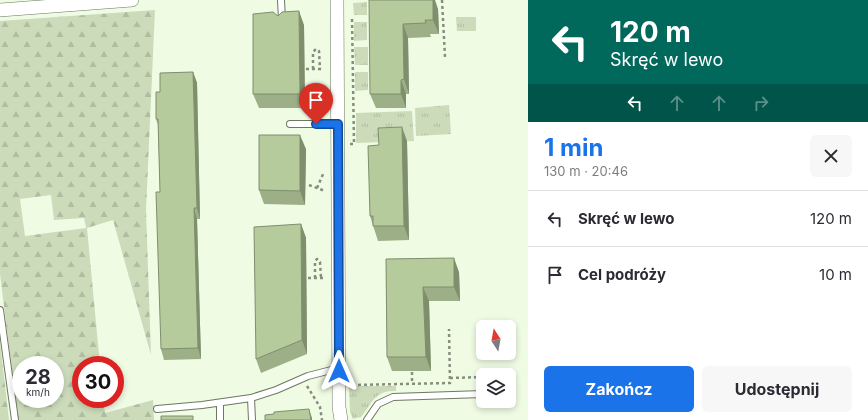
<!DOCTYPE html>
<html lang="pl">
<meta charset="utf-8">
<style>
:root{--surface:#fff;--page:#f7f7f7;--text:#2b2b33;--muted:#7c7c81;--line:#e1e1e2;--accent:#1a73e8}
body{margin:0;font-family:Inter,sans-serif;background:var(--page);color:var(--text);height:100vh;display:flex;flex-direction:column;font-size:15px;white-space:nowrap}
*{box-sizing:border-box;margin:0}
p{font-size:13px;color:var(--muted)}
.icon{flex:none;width:22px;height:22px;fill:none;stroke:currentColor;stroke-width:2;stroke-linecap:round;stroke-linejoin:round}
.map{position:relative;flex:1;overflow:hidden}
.details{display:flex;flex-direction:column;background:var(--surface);width:340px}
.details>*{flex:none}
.top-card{background:#00695c;color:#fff;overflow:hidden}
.needle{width:26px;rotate:349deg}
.tools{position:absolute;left:476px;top:320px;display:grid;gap:8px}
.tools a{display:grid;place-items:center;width:40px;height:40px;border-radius:6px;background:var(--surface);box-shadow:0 2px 6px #0003;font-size:20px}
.speed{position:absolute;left:12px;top:356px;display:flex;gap:8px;font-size:20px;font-weight:700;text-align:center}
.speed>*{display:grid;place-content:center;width:52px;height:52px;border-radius:50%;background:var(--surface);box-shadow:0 2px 6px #0003;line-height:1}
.speed small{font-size:10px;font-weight:400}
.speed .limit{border:6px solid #d22;background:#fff;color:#111}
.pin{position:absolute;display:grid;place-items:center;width:34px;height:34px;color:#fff;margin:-41px -17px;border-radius:50% 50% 50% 0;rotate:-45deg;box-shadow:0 0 4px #0007}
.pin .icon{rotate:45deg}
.me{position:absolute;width:44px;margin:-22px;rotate:0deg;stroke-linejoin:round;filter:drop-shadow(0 0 3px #0008)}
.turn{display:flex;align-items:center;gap:14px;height:84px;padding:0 16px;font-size:18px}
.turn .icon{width:52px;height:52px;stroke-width:2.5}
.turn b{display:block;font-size:28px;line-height:34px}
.lanes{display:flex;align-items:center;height:38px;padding:0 16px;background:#0003;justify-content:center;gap:20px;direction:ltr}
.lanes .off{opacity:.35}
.round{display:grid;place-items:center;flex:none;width:42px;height:42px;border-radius:6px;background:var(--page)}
.headline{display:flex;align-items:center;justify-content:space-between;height:68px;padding:0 16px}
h1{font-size:24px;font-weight:700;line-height:30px;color:var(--accent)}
.action{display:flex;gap:8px;margin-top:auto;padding:8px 16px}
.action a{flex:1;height:46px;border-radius:6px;background:var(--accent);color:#fff;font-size:16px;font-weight:700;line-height:46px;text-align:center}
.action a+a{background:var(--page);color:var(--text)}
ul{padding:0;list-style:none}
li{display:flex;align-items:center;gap:12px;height:56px;padding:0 16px;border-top:1px solid var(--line)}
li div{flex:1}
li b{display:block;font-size:15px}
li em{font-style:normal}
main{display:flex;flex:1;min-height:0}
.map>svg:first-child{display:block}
</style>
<main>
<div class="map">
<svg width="528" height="420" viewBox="0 0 528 420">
<defs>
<pattern id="grass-tufts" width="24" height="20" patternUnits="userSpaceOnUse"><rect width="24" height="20" fill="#ccdcba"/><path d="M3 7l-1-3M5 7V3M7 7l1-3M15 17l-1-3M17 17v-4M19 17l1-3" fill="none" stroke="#afbda0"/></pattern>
<pattern id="forest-firs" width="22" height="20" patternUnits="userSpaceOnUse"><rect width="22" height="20" fill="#ccdcba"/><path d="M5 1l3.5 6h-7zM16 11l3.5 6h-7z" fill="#afbda0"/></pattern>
</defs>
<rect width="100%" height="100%" fill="#effbe3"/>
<!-- grass -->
<path fill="url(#grass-tufts)" d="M367,2V15H354L353,3Z
M456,17H476V31H457Z
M354,22H367V40L354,41Z
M354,47H368V65H355Z
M355,72H368V90L355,91Z
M449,105L451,134L416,136L415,108Z
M412,111L414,141L356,143V113Z
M349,386H396V391C374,390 372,404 361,417L353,419L350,412Z"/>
<!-- forest -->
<path fill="url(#forest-firs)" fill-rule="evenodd" d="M155,10L146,210L151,355L113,220L87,228L100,365H81V399H103L105,413L153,400L154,420H18L0,274V21ZM51,195L54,220L84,218L86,228L25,236L20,199ZM21,365H55V399H21Z
M0,342L9,420H0Z"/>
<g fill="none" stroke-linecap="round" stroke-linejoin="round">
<!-- service casing -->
<g stroke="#6d7762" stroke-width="8">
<path id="service" d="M281,0L282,20
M290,124H338
M0,310L15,420
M251,398L252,420
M220,403V420
M157,409L202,405L251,398L276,390L308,376L339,368
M367,420L378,404L393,397L483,394"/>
</g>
<!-- minor casing -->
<g stroke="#6d7762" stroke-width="14">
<path id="minor" d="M337,0L339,407L341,420
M0,10L132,0"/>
</g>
<!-- path -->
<path stroke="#868e7e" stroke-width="2.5" stroke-dasharray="3 3" stroke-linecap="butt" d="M442,0L445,57
M306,69H324
M313,69V52L316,49L319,51L320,69
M350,144H354L352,17
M309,185L325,191
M317,188L324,172
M308,278H326
M315,278V261L317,259L320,262L321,278
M412,372V384
M450,378L483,377
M352,385L450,383L449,329
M307,386L320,407L322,420"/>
<!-- service -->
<use href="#service" stroke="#fff" stroke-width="6"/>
<!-- minor -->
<use href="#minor" stroke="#fff" stroke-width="13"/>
</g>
<!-- wall -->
<path fill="#9caf86" d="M369,0L438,9L439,34H430L431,37L408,38L409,94H406V108H376L370,94Z
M278,16L304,25L305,108H259L253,94Z
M193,72L197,83L200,219H197L201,359L164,360L161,349L160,192L158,125L156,119L160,92Z
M407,141L409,240L378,241L370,216L379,145Z
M306,149L305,205L264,204L259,190Z
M301,224L306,238L307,354L261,373L256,359Z
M386,259L459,272L460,301H429L431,371H392L387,357Z"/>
<!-- shaded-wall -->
<path fill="#7f8e6d" d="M433,0H435L438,9L439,34L433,20Z
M299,11L304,25L305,108L300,94Z
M403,24L408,38L409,94L404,79Z
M193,72L197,83L200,219L197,208Z
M401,80L406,94V108L401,94Z
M402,127L407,141L409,240L404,226Z
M300,135L306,149L305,205L300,191Z
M194,208L197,219L201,359L198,348Z
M301,224L306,238L307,354L302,340Z
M454,258L459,272L460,301L454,287Z
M423,287L429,301L431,371L426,357Z
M309,409L312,418V420H311Z"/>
<!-- building -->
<path fill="#b5cb9c" stroke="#7f8e6d" d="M369,0H433V20H425L426,23L403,24L404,79L401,80V94H370Z
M299,11L300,94H253V14L273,12L278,16L282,12Z
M193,72L197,208H194L198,348L161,349L156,192H160L158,119H156V92H160V73Z
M402,127L404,226H373V216H370L368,146L379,145L378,128Z
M259,135H300V191L259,190Z
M301,224L302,340L256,359L254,227Z
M454,258V287H423L426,357H387L386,259Z
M309,409L311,420H265V415L274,414V412Z
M161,416H193V420H161Z"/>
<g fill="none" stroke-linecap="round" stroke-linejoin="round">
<!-- route casing -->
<g stroke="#114b97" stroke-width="10">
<path id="route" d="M316,124H338L339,371"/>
</g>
<!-- route -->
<use href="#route" stroke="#1a73e8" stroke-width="7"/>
</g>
</svg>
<div class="tools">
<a><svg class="needle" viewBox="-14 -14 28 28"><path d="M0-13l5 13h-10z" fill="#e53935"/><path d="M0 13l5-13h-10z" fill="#7c7c81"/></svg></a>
<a><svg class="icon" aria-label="layers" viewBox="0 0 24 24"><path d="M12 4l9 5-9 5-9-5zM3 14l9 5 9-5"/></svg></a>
</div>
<div class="speed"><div>28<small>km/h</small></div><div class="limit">30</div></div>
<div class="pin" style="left:316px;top:124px;background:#d93025"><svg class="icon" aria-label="arrive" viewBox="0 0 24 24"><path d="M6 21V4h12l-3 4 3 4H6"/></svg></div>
<svg class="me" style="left:339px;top:371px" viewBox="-20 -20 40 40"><path d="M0-17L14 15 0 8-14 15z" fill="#1a73e8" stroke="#fff" stroke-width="4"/></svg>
</div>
<section class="details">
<div class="top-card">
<div class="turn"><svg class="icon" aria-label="left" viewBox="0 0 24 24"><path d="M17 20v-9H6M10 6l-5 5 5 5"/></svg><div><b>120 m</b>Skręć w lewo</div></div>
<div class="lanes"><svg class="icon" aria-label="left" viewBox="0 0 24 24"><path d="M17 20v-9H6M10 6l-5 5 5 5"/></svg><svg class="icon off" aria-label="ahead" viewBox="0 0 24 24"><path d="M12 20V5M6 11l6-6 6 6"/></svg><svg class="icon off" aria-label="ahead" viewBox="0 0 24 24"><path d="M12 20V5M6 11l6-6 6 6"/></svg><svg class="icon off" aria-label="right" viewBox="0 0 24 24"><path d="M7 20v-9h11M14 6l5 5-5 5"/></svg></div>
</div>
<div class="headline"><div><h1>1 min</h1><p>130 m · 20:46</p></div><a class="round"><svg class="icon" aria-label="close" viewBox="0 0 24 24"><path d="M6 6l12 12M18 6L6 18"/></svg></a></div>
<ul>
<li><svg class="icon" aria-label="left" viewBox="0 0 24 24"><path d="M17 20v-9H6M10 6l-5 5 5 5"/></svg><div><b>Skręć w lewo</b></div><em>120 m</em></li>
<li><svg class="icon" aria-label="arrive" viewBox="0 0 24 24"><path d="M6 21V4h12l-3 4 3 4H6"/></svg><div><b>Cel podróży</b></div><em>10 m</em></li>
</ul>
<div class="action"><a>Zakończ</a><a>Udostępnij</a></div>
</section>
</main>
